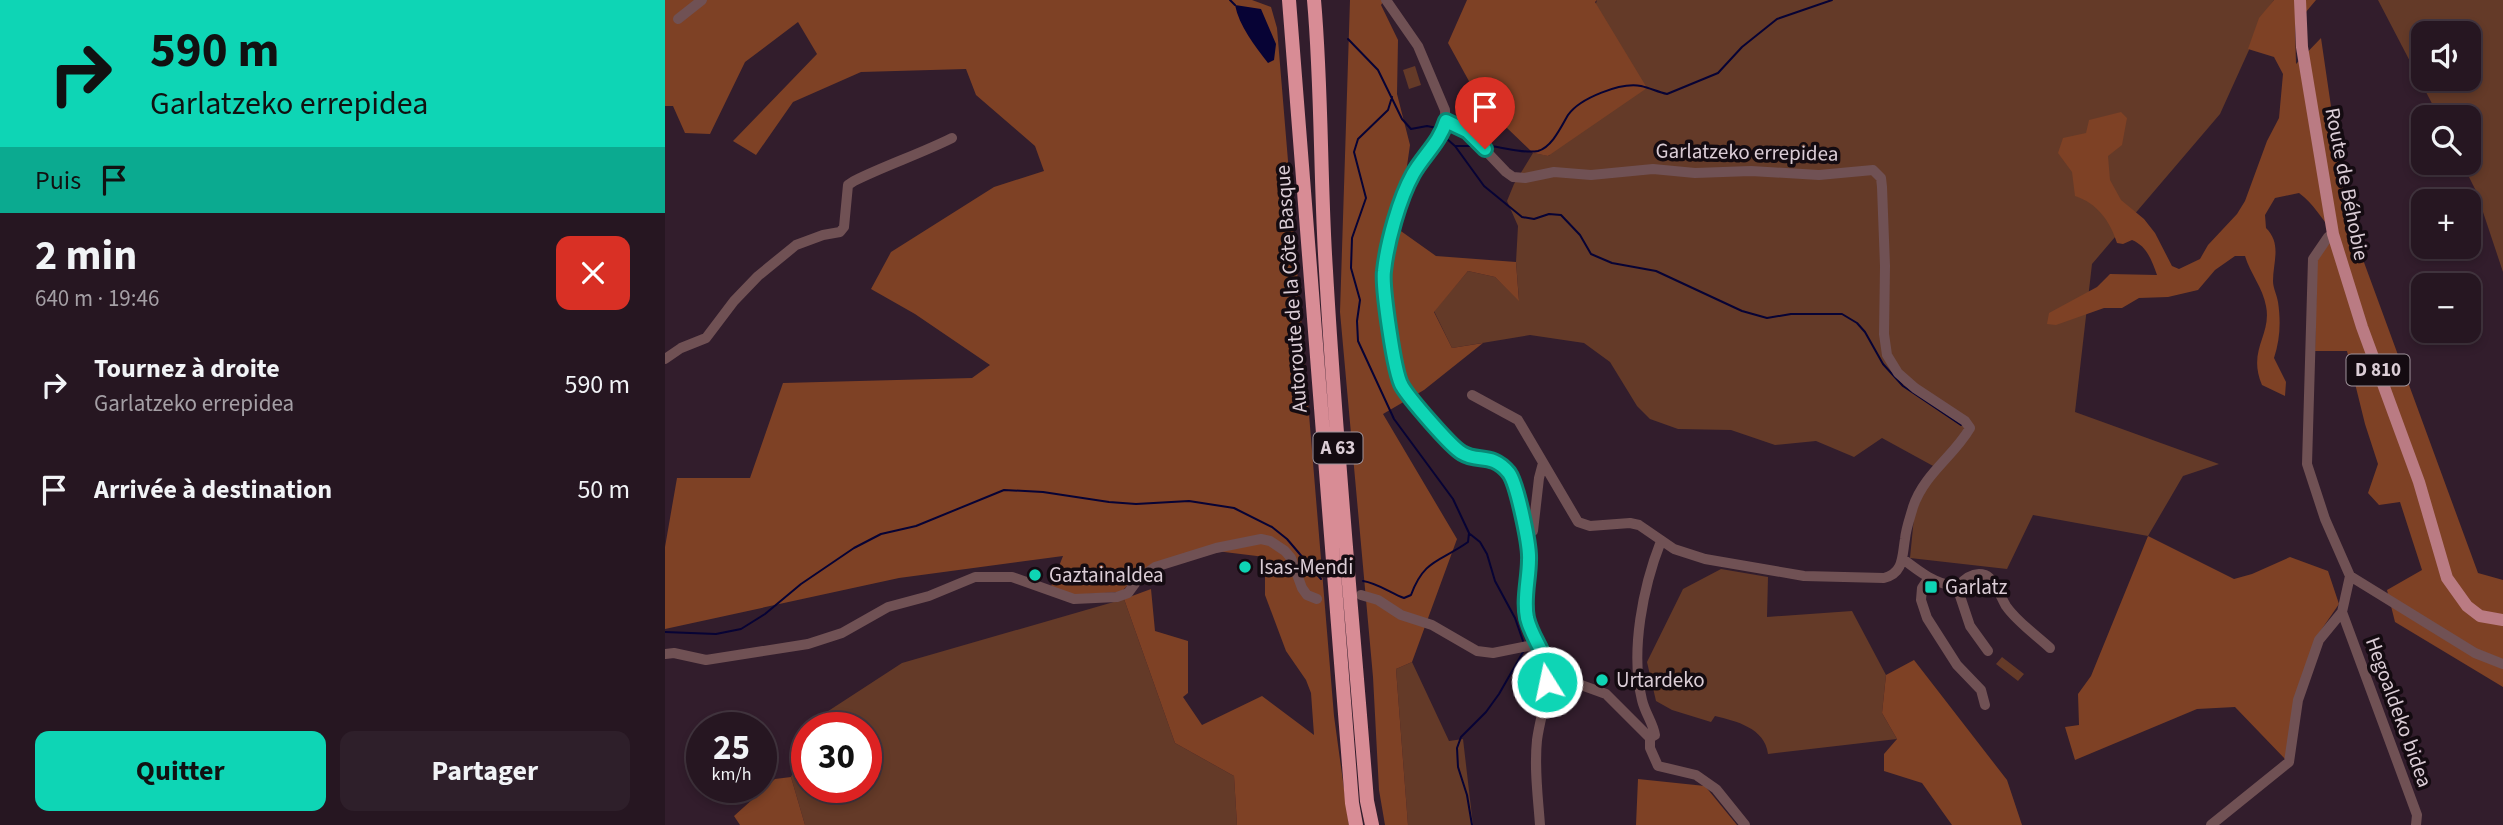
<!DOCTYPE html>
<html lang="fr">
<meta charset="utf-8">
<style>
:root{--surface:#261621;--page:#2e1f2a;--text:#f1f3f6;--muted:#a49fa5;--line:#42353f;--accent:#0ed5b5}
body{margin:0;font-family:"Source Sans 3",sans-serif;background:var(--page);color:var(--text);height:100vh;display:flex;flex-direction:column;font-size:26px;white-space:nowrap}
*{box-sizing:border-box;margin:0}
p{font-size:23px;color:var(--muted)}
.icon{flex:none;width:38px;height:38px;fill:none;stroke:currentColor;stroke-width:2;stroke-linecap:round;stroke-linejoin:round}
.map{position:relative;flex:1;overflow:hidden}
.side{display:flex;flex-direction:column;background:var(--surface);width:665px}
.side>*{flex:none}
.top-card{background:#0ed5b5;color:#111;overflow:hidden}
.controls{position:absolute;left:1746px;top:21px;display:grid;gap:14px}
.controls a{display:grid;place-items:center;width:70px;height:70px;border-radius:14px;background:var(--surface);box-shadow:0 4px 10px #0003,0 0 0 2px var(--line);font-size:35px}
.speed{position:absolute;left:21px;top:712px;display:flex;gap:14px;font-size:35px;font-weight:700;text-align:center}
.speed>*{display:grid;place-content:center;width:91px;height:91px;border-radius:50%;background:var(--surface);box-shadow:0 4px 10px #0003,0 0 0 2px var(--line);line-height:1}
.speed small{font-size:18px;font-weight:400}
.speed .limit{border:10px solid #d22;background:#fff;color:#111}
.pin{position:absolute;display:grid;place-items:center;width:60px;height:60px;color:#fff;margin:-72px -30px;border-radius:50% 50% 50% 0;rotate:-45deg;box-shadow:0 0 7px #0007}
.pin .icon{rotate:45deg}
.me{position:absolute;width:77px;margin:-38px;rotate:350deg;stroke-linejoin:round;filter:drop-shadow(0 0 5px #0008)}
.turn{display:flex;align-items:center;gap:24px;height:147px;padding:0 35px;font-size:32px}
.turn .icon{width:91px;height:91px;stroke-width:2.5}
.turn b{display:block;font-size:49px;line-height:60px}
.then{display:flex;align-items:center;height:66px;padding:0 35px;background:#0003;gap:14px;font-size:26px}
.round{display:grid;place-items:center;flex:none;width:74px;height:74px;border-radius:14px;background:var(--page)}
.headline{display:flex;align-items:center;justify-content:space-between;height:119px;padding:0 35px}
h1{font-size:42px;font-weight:700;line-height:52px}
.button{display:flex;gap:14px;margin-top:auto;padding:14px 35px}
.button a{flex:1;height:80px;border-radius:14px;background:var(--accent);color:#111;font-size:28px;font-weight:700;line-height:80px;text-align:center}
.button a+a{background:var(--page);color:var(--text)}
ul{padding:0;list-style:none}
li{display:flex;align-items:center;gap:21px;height:105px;padding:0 35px}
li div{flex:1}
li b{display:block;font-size:26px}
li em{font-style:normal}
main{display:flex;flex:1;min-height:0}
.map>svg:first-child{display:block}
</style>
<main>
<section class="side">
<div class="top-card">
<div class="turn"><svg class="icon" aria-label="right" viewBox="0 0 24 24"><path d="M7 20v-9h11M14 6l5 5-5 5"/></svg><div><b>590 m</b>Garlatzeko errepidea</div></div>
<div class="then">Puis<svg class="icon" aria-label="arrive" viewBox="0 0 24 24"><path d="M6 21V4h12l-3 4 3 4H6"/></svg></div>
</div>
<div class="headline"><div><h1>2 min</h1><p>640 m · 19:46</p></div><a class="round" style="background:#d93025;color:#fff"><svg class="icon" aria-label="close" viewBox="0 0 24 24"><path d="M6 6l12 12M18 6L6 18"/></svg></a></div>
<ul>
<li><svg class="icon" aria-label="right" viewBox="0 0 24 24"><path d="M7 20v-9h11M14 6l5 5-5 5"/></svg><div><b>Tournez à droite</b><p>Garlatzeko errepidea</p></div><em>590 m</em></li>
<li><svg class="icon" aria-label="arrive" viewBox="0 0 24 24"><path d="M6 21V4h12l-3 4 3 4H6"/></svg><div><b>Arrivée à destination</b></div><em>50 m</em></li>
</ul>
<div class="button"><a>Quitter</a><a>Partager</a></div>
</section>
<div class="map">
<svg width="1838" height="825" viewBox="0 0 1838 825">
<rect width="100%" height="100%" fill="#321d2c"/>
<!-- green -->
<path fill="#643a28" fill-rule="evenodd" d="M932,0H1609L1603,8L1555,114L1427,264L1410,412L1554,464L1518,476L1483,536L1368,515L1342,569L1245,558L1250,507L1270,467L1217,438L1189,457L1151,441L1110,445L1066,430L1013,429L985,419L972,406L945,362L919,343L865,335L787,348L769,311L803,271L830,277L854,300L851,262L853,226L842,201L849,184L868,153L884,156Z
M1713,0H1838V272L1811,191L1797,163H1804V117H1774ZM1804,33V79H1759V33Z
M750,66L756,85L744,89L738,70Z
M1056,569L1103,577L1102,617L1187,611L1221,675L1217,713L1232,739L1103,754C1100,728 1071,721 1050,716L1046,722L1007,710L991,701L982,662L1018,589Z
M459,599L510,743L569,776L572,825H140L126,777L142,741V788H201V728H147L151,719L237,663Z
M1337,657L1359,674L1353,681L1331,664Z
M747,662L784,741L798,739L808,825H743L731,669Z"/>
<!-- forest -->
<path fill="#7e4125" d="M0,0H587L606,7L612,28L669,716L684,825H572L569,776L510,743L459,599L486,589L490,631L523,641V693L518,697L537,725L597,696L649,735L646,693L641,680L621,651L600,595V557L551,551L500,567L490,577L470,578L456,592L405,595L385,589L398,556L234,578L0,629V547L12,478H85L118,383L307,378L325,365L250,314L206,289L226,252L329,187L379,171L370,146L311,95L301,69L196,72L128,102L91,155L68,141L152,54L133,22L80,62L45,134L20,133L8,106H0Z
M685,0H716L718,2L716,5L733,40L732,94L745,145L733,229L771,256L851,262L854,301L830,277L803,271L769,312L787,348L818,343L759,390L718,414L792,539L747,662L731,669L743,825H720L714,790L708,677L675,312Z
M802,0H932L930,2L982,88L883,156L868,153L816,103L783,43Z
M1609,0H1651L1630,25L1631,64L1656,38L1682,216L1813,573L1838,580V687L1730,622L1722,590L1757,570L1735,502L1714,505L1703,493L1713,464L1700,424L1682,351H1650L1652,261L1668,232C1656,218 1649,204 1634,193L1610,198L1600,215L1601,228C1617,244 1608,262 1608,281C1608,288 1612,295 1613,302C1616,322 1615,340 1609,358L1621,382L1620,396L1597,385C1582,350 1607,335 1601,306C1598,288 1585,273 1580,256H1570L1550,270L1533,290L1503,297L1474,298L1457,308H1439L1391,325L1382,324L1384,313L1432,287L1445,274L1492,275C1487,261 1482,246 1467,240L1458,244L1452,243C1445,221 1432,203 1410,196L1407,172L1393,153L1398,138L1421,133L1424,120L1456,112L1462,118L1457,145L1443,156L1445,180L1456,200L1479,219L1490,233L1507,266L1514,269L1535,259L1543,245L1572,214L1580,201L1602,141L1614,118L1618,74L1609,57L1583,49L1594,18Z
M1483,536L1569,579L1587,574L1625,557L1663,571L1674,604L1650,639L1621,760L1570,707L1532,709L1410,760L1400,727L1414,725L1413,694L1426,676Z
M1249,660L1342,780L1357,825H1287L1257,783L1219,771V754L1232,739L1217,713L1221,675Z
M126,777L140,825H75L69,816L110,779Z
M973,779L1040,786L1072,825H971Z"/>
<!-- water -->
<path fill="#070335" d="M570,5L596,9L611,44L609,60L603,63C590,46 574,26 570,5Z"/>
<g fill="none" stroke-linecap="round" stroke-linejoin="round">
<!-- stream -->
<path stroke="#070335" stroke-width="2" d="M565,0L570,5
M683,39L713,70L737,119L746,129L762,126L772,128
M782,139L790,146H809
M790,146L819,186L857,217L869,219L884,214L896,215L915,235L926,254L947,263L991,271L1077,311L1102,318L1126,314H1177L1192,323L1200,332L1218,364L1238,386L1296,425
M824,146C839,147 858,154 873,151C887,147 896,127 903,115C915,98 956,82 976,86C985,88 993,92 1002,94L1053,73L1077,47L1112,19L1167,0
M805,534L815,542L822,554L830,581L850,618L858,641
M698,581C712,583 726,593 739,598L746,595C759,559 775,562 803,542L804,533L788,499L729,419L693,341L692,321L695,300L686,268L687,238L701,198L689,152L693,139L723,110L727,97
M0,632L51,634L76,629L100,614L136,584L189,548L216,534L251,526L339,490L378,492L444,502L471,504L524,501L569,508L607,527L622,539L656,579
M807,825L802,795L793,767L792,748L796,737L821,712L834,694L858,652"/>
<!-- minor -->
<path stroke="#705154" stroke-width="10" d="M721,0L753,46L780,110C782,138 760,152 747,175C734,199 720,245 719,272C717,293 724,316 726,337C728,352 729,370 736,384C746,405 779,436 796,453C813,459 830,456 843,473C853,484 865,549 864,565C863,582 858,600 862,618C866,637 883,652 883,672C884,694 875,717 872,740C869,768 873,797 875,825
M13,19L37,0
M781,121L802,131L841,172L848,177L860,178L889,172L926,175L988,169L1030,173L1086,171L1154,175L1208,170L1216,178L1217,187L1220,266L1219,334L1222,355L1233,373L1250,388L1300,421L1305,428C1289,456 1259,474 1248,507C1245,518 1241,528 1240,539C1237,556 1239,573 1219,578L1139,576L1040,559L1009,549L974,525L965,523L925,526L913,522L853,420L807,395
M1668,234L1663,237L1648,259L1642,464L1660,519L1685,576L1810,653L1838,664
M0,359L16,348L41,338L69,301L93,276L131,245L158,235L175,232L179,227L183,185L189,181C221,165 255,154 287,138
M861,535L868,531L874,478L878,463
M996,541C978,587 965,651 977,700C980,713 988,723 990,735L985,738V748L993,766L1031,775L1051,789L1080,825
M1238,559C1256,573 1269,583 1292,587C1299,579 1309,571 1320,575C1330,579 1336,598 1341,606C1352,622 1371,635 1385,648
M1263,579L1257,588L1256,600L1262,618L1292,665L1316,690L1320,705
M1292,587L1305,626L1323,651
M696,595L713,600L736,615L767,625L812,651L828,653L873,644
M1677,612L1752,815L1751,825
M0,654L9,653L41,660L143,644L177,633L223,607L264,596L310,577H347L409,599L452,597L463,593L474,578L490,567L551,548L596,539L605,541L620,551L626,558L637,588L642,595L652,599
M883,673L941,694L985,738
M1546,825L1624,762L1633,700L1654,640L1677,612L1685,576"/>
<!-- major -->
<path stroke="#ba7b83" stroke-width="12" d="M1635,0L1637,47L1668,234L1697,327L1754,482L1782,578L1802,606L1815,616L1838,620"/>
<!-- highway -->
<path stroke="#d88c95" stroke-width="14" d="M624,0L687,803L691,825
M649,0C657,90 655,181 661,271C671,448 688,624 702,801L707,825"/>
</g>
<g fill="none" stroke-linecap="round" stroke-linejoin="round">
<!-- route casing -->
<g stroke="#098a76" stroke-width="18">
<path id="route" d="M820,149L802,131L781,121C775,142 758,156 748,174C734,199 722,243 719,271C717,286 729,373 737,386C744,398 786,447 797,453C813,463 827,452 844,473C852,484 865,545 864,560C864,579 858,599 862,618C868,643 885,654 882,682"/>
</g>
<!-- route -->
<use href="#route" stroke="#0ed5b5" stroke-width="12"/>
</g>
<!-- markers -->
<g fill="#0ed5b5" stroke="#140b11" stroke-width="2.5">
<circle cx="580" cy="567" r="7"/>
<circle cx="370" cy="575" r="7"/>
<rect x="1259" y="580" width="14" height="14" rx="3.5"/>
<circle cx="937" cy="680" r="7"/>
</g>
<g text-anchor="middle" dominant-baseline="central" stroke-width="7" stroke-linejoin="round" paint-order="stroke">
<!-- shield labels -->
<g fill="#140b11" stroke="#9f939b" stroke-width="2">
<rect x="1681.5" y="354.5" width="63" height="31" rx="5"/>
<rect x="648.5" y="432.5" width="49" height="31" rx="5"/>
</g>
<g font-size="19" font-weight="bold" fill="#dbcdd6">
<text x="1713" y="370">D 810</text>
<text x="673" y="448">A 63</text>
</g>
<!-- street labels -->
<g font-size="21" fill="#dbcdd6" stroke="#140b11">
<text transform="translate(1082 152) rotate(1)">Garlatzeko errepidea</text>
<text transform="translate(1682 184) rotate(79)">Route de Béhobie</text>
<text transform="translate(626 289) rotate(-94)">Autoroute de la Côte Basque</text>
<text transform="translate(1734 712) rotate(70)">Hegoaldeko bidea</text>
</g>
<!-- poi labels -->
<g font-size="21" fill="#dbcdd6" stroke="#140b11" text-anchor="start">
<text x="594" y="567">Isas-Mendi</text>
<text x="384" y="575">Gaztainaldea</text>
<text x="1280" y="587">Garlatz</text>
<text x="951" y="680">Urtardeko</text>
</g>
</g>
</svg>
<div class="controls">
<a><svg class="icon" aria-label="sound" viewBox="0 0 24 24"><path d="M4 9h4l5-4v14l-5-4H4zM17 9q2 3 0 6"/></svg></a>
<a><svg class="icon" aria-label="search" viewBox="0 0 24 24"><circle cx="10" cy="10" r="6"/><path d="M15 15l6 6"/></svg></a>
<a>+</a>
<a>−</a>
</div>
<div class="speed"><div>25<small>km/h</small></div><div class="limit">30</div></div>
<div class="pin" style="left:820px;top:149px;background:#d93025"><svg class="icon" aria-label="arrive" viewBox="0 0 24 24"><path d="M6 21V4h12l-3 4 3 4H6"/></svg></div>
<svg class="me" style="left:882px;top:682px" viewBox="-20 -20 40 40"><circle r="17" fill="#0ed5b5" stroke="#fff" stroke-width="3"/><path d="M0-11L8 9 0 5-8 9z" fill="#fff"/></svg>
</div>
</main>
